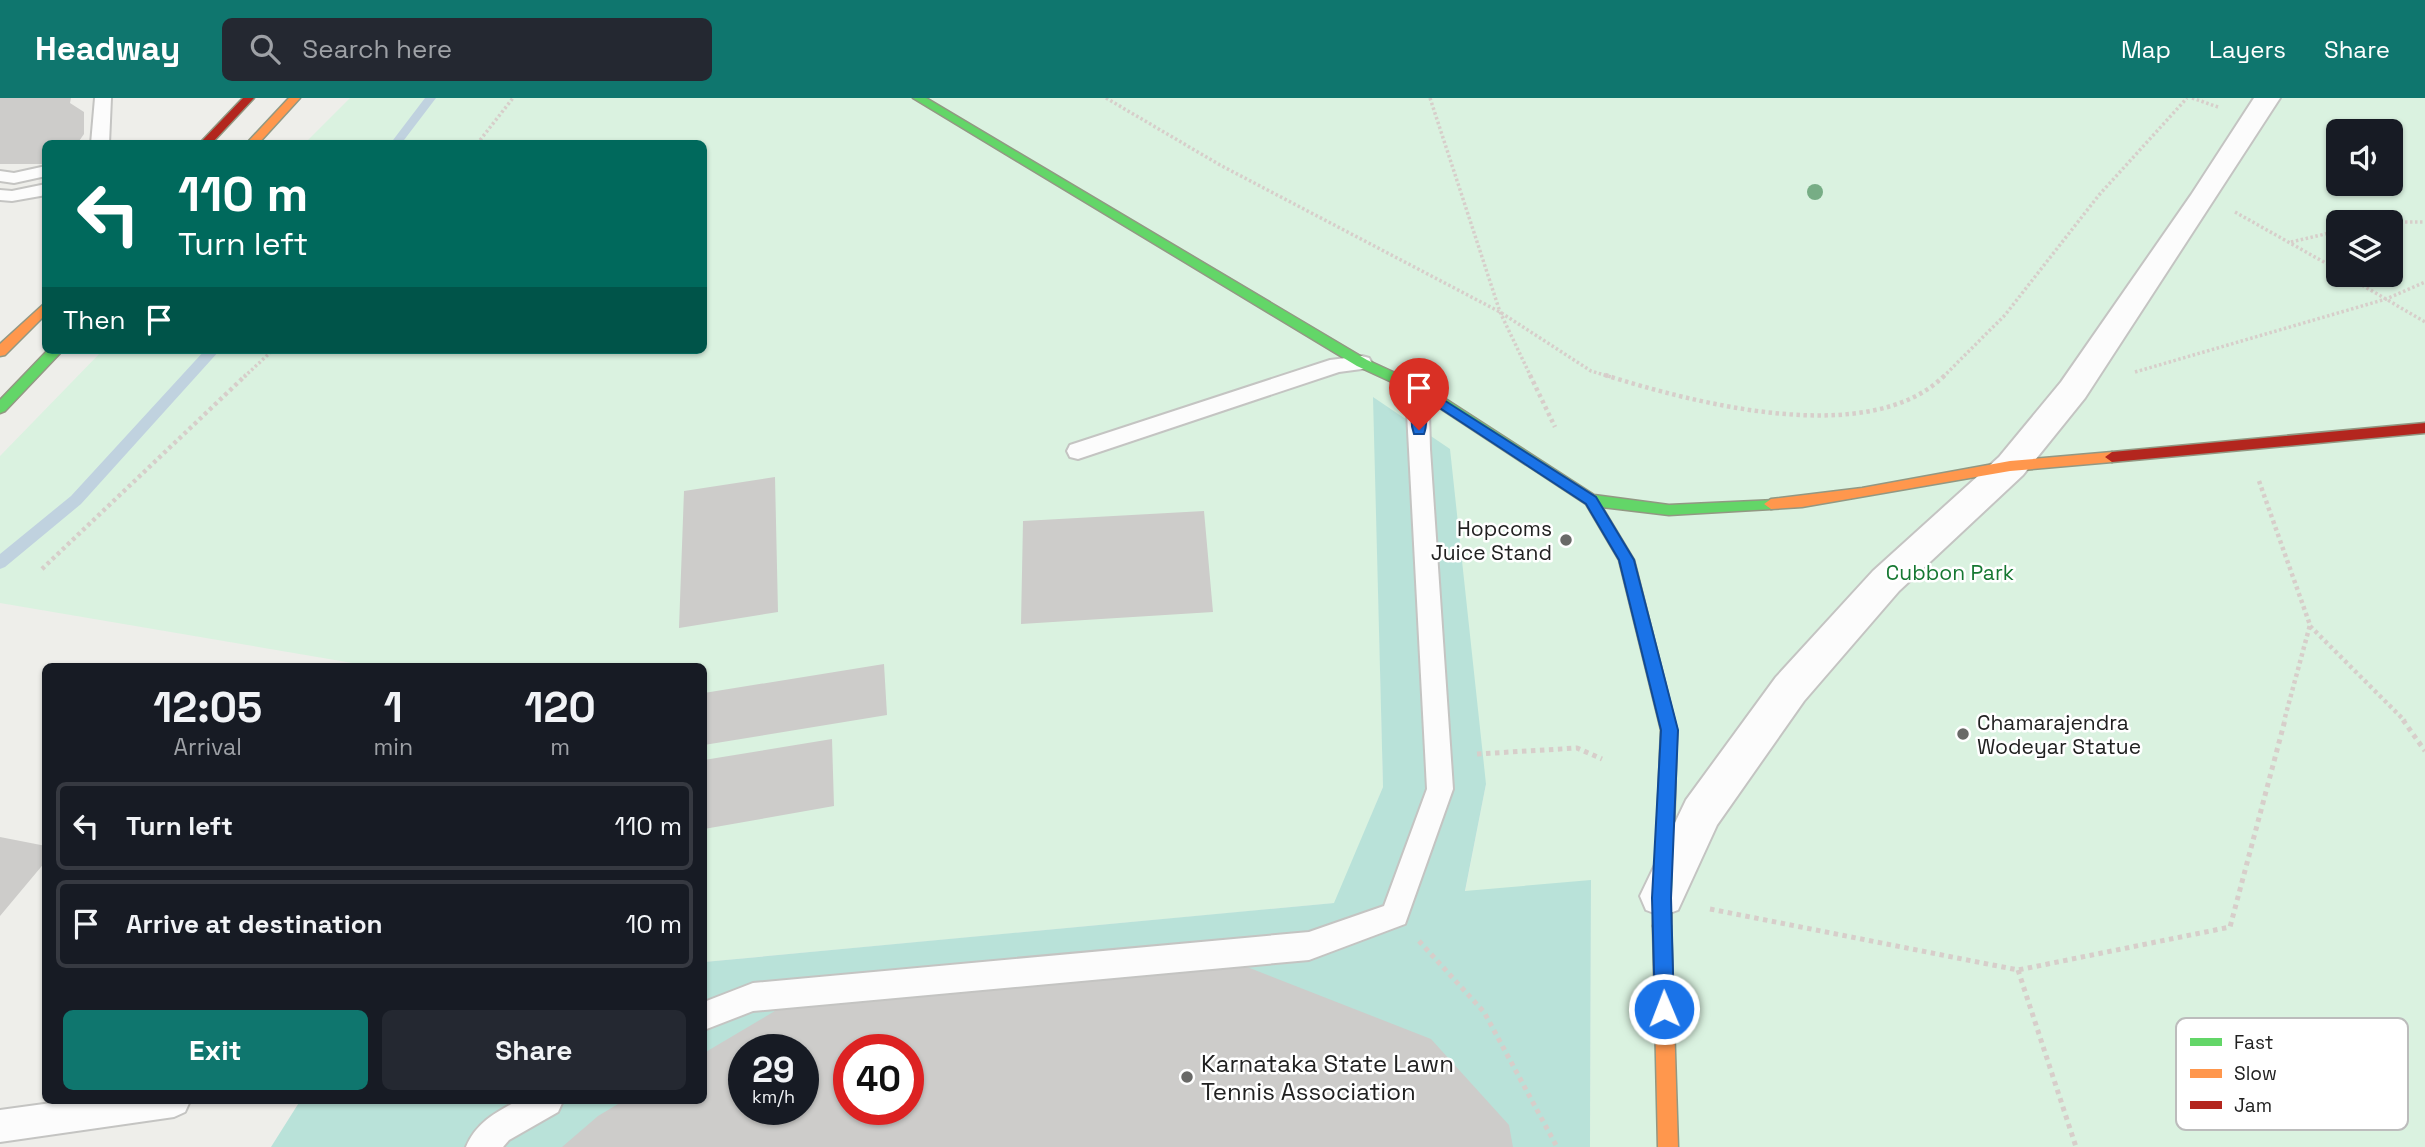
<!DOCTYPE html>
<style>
:root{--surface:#171b24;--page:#242831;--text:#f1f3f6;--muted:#9ea1a6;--line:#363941;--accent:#0f766e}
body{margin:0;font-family:"Space Grotesk",sans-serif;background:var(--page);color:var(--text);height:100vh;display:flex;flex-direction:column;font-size:26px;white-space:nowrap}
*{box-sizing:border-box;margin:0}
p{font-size:23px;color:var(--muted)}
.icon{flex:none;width:38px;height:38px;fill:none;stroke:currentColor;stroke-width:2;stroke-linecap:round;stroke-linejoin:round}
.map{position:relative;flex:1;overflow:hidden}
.panel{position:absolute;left:42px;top:565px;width:665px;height:441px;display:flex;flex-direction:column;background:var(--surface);border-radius:10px;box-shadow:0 2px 5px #0004}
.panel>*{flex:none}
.top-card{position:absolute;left:42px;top:42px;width:665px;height:214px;border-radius:10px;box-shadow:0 2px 5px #0004;background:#00695c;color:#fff;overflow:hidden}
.tools{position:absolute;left:2326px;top:21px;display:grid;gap:14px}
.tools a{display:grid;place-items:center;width:77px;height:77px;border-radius:10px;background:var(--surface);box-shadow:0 2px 5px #0004;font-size:35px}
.speed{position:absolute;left:728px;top:936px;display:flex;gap:14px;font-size:35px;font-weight:700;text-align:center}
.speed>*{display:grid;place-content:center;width:91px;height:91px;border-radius:50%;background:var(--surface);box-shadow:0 2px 5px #0004;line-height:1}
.speed small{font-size:18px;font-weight:400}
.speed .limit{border:10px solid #d22;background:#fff;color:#111}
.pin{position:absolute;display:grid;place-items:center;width:60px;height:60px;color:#fff;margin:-72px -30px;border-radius:50% 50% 50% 0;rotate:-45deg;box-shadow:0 0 7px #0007}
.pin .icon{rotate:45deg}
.me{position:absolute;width:77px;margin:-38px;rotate:359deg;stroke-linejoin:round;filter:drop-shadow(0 0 5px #0008)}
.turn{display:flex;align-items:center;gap:24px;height:147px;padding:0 21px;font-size:32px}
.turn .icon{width:91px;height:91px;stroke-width:2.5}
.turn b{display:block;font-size:49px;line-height:60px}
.then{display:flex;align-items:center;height:66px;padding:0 21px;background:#0003;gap:14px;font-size:26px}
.eta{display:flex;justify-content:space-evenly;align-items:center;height:119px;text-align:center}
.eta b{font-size:42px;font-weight:700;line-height:49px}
.button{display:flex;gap:14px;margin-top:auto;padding:14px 21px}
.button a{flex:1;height:80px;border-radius:10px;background:var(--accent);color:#fff;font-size:28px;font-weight:700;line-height:80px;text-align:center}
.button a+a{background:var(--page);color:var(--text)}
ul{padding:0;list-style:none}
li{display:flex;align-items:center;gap:21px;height:88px;margin:0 14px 10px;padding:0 7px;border:4px solid var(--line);border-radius:10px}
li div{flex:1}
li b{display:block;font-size:26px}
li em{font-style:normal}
header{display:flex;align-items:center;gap:42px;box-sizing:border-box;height:98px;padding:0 35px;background:var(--accent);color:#fff}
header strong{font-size:33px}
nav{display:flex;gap:38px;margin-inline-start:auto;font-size:24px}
.search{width:490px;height:63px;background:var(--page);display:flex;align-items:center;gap:18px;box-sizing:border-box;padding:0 24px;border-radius:10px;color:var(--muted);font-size:26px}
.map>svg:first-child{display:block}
</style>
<header>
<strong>Headway</strong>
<div class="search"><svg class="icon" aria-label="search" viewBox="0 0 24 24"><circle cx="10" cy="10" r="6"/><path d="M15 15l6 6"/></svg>Search here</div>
<nav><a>Map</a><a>Layers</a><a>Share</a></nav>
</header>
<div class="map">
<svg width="2425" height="1049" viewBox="0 0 2425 1049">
<rect width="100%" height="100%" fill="#eeeeea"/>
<!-- park -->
<path fill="#daf2e0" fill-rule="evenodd" d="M350,0H2425V1049H1590L1591,783L1465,794L1486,686L1374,299L1383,689L1335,805L704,864V569H376L0,505V358L103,252H704V46L305,45ZM2338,33H2390V86H2338ZM2338,124H2390V177H2338Z"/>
<!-- pitch -->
<path fill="#b9e2d9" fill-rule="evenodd" d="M1373,299L1450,351L1486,686L1465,793L1591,782L1590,1049H271L300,1003H704V864L1334,805L1383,689ZM744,952H803V1012H744ZM849,952H908V1012H849Z"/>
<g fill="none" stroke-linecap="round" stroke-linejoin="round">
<!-- stream -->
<path fill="#c0d2df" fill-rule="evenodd" d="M425,0H436L401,46H390Z
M205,252H220L81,406L5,469L0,471V456L71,398Z"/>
</g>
<!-- building -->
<path fill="#cdccca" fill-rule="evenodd" d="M0,0H71L70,5L84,14V36L77,46H46V66H0Z
M775,379L778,514L679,530L684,393Z
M1204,413L1213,514L1021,526L1023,423Z
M884,566L887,617L704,647V595Z
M832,641L834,708L704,731V662Z
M0,739L46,748V763L0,818Z
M1237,865L1431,941L1509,1027L1513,1049H562L598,1018L623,1003H704V955L785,907ZM744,952H803V1012H744ZM849,952H908V1012H849Z"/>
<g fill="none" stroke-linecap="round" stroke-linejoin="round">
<!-- lane casing -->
<g stroke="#c4c4c2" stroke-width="4">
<path id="lane" d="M95,0H111L109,46H91Z
M46,68V78L14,85L0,83V73L14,75Z
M46,86V97L12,103L0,102V92L12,93Z
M1362,258L1369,260L1372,265L1369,270L1339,274L1078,361L1070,359L1067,353L1070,347L1330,262Z
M1425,287L1432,289L1436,294L1429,314L1430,351L1453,691L1405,826L1309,862L753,913L704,932V904L753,885L1309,834L1384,808L1427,691L1407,314L1418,289Z
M66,1003H190L185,1014L174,1019L0,1044V1012Z
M517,1003H563L558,1014L509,1042L503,1049H466C476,1025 495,1015 517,1003Z"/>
</g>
<!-- street casing -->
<g stroke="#c4c4c2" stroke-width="4">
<path id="street" d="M2254,0H2280L2085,300L2023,377L1899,493L1804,603L1717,727L1678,812L1662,818L1646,812L1640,798L1686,702L1776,579L1873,473L1999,359L2061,284L2191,97Z"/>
</g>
<!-- fast casing -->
<g stroke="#929883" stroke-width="3">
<path id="fast" d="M913,0H926L1367,262L1430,291L1594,397L1669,407L1776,402L1778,406L1776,410L1771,411L1669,417L1602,409L1634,462L1677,632L1671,828L1669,834L1662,837L1655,834L1653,828L1661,632L1619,462L1586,406L1420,297L1357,268Z
M48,252H63L5,313L0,315V302Z"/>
</g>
<!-- slow casing -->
<g stroke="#929883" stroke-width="3">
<path id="slow" d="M289,0H300L258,46H246Z
M46,204V216L5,257L0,258V246Z
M2112,354L2119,359L2112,364L2010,373L1802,409L1771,411L1764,406L1771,401L1862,390L2010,363Z
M1662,819L1669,822L1671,828L1678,1049H1658L1653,828L1655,822Z"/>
</g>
<!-- jam casing -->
<g stroke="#929883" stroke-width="3">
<path id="jam" d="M243,0H254L211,46H199Z
M2425,325V335L2112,364L2105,359L2112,354Z"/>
</g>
<!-- path-far2 -->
<path stroke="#d7ceca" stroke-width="3.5" stroke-dasharray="2.5 2.5" stroke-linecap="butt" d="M1106,0L1220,67L1500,214L1591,273L1611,279
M1430,0L1500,214L1531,279
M2192,0L2218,9
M477,46L513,0
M2235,114L2338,172
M2375,124H2425
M2291,144L2338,133
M2345,177L2425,224
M2135,274L2386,201L2425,184
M244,279L273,252
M1943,279L2005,217L2099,97L2187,0"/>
<!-- path-far1 -->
<path stroke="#d7ceca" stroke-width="4.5" stroke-dasharray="3.5 3.5" stroke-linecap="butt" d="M1530,277L1555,329
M1605,277C1694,305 1870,352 1945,277
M2259,383L2310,527L2284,623
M42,471L246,277
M2310,528L2405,623"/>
<!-- path -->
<path stroke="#d7ceca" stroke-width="5" stroke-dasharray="4.5 4.5" stroke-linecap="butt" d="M2403,622L2425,653
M1477,656L1577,650L1602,661
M1710,811L2018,872L2230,829L2285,622
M1419,843L1484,914L1557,1049
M2018,872L2076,1049"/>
<!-- lane -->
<use href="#lane" fill="#fcfcfc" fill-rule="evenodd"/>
<!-- street -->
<use href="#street" fill="#fcfcfc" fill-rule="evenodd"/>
<!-- fast -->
<use href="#fast" fill="#63d668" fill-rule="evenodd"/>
<!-- slow -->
<use href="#slow" fill="#ff974d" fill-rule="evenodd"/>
<!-- jam -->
<use href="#jam" fill="#b3261e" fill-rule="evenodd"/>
</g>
<!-- trees -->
<circle fill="#77ad85" cx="1815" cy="94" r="8"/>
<!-- route -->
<path fill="#1a73e8" stroke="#114b97" stroke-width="2" d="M1425,290L1596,399L1634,462L1678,632L1671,800L1674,911L1671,917L1664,920L1658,917L1655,911L1652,800L1661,632L1619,462L1586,406L1429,303C1425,314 1428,326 1424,336H1414C1409,322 1411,296 1425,290Z"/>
<!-- markers -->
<g fill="#696967" stroke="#fff" stroke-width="2.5">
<circle cx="1566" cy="442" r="7"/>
<circle cx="1963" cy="636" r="7"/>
<circle cx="1187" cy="979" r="7"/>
</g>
<g text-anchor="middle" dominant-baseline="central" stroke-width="5" stroke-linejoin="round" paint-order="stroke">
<!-- poi labels -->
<g font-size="21" fill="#212121" stroke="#fff" text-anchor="end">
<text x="1552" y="430">Hopcoms<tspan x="1552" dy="24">Juice Stand</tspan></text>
<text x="1977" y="624" text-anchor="start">Chamarajendra<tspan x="1977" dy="24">Wodeyar Statue</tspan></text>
</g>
<!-- park labels -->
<g font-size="21" fill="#167832" stroke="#fff">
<text x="1950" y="474">Cubbon Park</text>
</g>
<!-- near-poi labels -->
<g font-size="24" fill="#212121" stroke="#fff" text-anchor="start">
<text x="1201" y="965">Karnataka State Lawn<tspan x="1201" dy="28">Tennis Association</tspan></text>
</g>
</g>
<!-- legend -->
<rect x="2176" y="920" width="232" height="112" rx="10" fill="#fff" stroke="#bcbcbc" stroke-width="2"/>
<rect x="2190" y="940" width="32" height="8" fill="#63d668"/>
<rect x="2190" y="971" width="32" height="9" fill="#ff974d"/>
<rect x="2190" y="1003" width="32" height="8" fill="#b3261e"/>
<g font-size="19" fill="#212121">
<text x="2234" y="951">Fast</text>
<text x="2234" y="982">Slow</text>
<text x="2234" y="1014">Jam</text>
</g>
</svg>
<div class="tools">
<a><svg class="icon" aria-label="sound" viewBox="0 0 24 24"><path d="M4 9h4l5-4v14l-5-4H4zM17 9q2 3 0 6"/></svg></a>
<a><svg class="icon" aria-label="layers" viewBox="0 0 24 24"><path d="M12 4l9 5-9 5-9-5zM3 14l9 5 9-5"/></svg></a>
</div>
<div class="speed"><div>29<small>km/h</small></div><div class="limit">40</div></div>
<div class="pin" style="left:1419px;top:332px;background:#d93025"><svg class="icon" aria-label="arrive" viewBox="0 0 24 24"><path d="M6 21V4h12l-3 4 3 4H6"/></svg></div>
<svg class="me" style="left:1664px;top:911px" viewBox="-20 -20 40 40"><circle r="17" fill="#1a73e8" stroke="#fff" stroke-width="3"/><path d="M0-11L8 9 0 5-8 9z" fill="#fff"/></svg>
<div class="top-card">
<div class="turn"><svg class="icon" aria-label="left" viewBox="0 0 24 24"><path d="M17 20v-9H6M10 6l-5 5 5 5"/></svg><div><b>110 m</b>Turn left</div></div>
<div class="then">Then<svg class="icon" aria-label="arrive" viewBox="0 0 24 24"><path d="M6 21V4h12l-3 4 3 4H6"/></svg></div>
</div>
<section class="panel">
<div class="eta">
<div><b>12:05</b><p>Arrival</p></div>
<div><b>1</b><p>min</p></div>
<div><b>120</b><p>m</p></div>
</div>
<ul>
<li><svg class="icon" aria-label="left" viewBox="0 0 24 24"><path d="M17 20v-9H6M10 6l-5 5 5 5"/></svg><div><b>Turn left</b></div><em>110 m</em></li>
<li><svg class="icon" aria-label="arrive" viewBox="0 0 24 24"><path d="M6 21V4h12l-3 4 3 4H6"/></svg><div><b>Arrive at destination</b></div><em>10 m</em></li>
</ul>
<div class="button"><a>Exit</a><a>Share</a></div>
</section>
</div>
